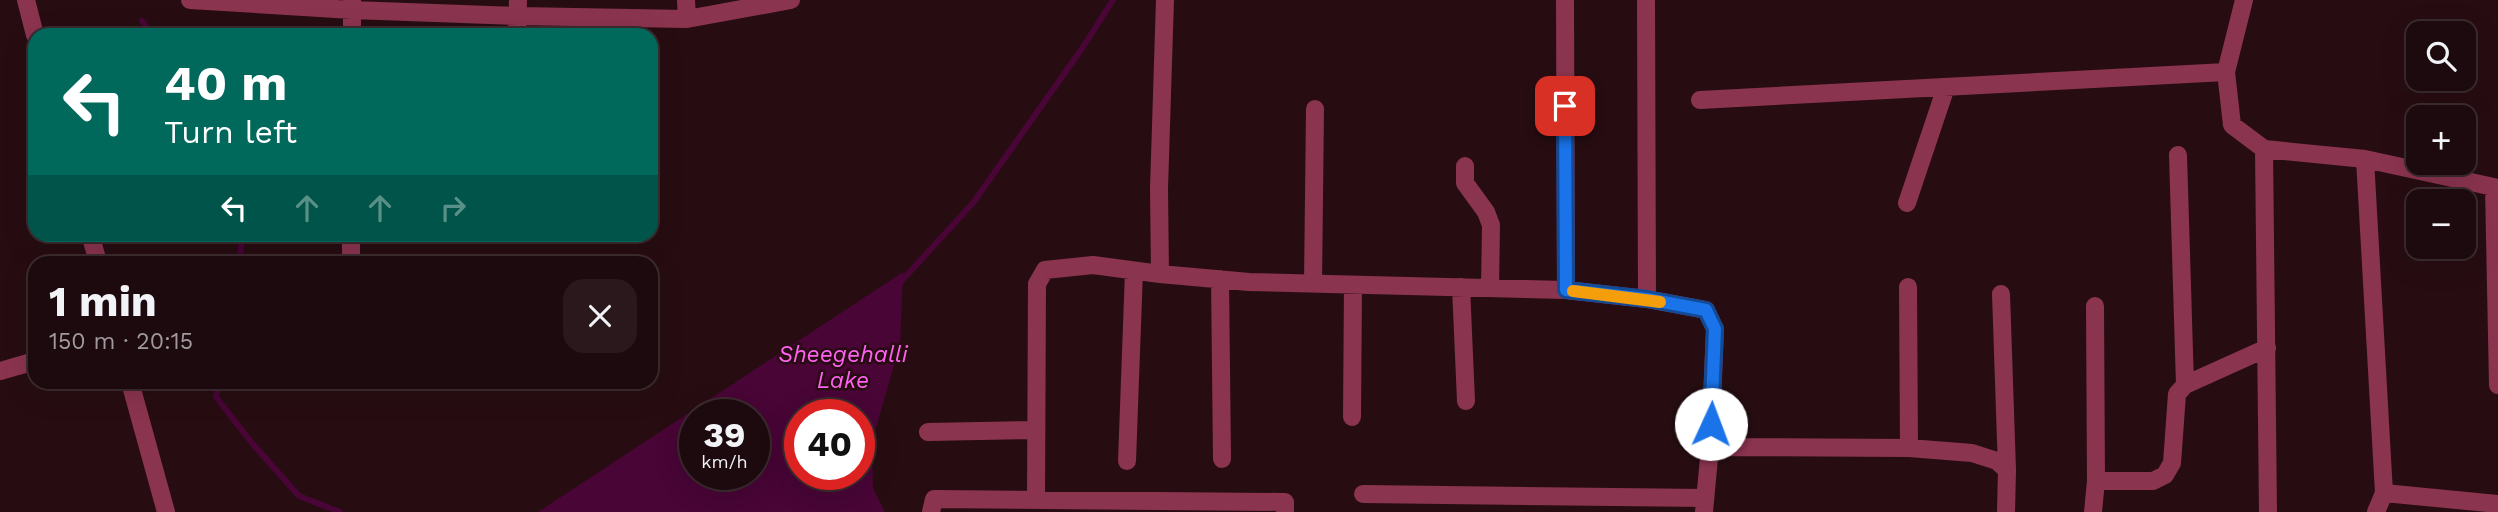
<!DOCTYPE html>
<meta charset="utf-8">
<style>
:root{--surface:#1d0a0e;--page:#2a181c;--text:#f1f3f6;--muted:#a09a9e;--line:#3b2b2e}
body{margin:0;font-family:"Work Sans",sans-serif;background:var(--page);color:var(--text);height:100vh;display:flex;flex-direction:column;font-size:26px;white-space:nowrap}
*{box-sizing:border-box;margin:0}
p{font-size:23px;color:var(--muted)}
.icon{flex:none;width:38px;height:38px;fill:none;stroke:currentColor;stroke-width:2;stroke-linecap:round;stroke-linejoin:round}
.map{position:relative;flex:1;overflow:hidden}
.drawer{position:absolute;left:28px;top:256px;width:630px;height:133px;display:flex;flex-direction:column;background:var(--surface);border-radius:21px;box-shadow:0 7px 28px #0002,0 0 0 2px var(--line)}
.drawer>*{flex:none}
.hud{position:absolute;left:28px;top:28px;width:630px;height:214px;border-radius:21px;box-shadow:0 7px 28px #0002,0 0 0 2px var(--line);background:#00695c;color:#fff;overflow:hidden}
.buttons{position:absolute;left:2406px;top:21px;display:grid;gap:14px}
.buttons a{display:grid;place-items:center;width:70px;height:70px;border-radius:14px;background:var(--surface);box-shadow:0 7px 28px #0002,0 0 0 2px var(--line);font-size:35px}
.speed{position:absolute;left:679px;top:399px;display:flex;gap:14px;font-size:35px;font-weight:700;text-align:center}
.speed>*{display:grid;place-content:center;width:91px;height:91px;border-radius:50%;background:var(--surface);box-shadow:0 7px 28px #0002,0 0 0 2px var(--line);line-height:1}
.speed small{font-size:18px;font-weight:400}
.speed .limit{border:10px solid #d22;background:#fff;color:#111}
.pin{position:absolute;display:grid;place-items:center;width:60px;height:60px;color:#fff;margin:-30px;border-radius:14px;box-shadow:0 4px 10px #0006}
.me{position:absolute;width:77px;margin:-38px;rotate:2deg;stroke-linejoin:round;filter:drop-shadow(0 0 5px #0008)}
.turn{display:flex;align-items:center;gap:24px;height:147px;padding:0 21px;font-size:32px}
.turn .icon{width:91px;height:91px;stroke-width:2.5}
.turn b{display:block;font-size:49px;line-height:60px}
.lanes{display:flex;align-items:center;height:66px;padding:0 21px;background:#0003;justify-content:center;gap:35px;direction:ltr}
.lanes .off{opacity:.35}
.round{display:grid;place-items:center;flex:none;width:74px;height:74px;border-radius:21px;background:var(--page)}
.head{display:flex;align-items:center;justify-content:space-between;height:119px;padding:0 21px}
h1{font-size:42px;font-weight:700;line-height:52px}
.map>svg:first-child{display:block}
</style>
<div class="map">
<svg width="2498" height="512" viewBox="0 0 2498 512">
<rect width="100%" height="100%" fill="#270d12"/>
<!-- water -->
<path fill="#480536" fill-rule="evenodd" d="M903,272L900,345L872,442L873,488L885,512H538ZM695,415H754V474H695ZM800,415H859V474H800Z"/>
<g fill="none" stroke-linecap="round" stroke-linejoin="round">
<!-- stream -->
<path stroke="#480536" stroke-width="6" d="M142,21L153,35
M239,262L243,234
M897,286L973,203L1083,47L1113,0
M219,382L216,397L251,442L299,496L340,512"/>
<!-- minor -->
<path stroke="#8b3450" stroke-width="18" d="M26,0L35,35
M190,0L352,10L518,16L687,19L791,0
M686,0L687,19
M1165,0L1159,189L1160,274L1249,282L1566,290L1647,299L1706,310L1715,329L1710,447L1704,512
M1565,0L1566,290
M1646,0L1647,299
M352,35V0
M517,35L518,0
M2226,72L2244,0
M1700,100L2226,72L2232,125L2264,149L2365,159L2498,188
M2264,149L2268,512
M2178,155L2185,385
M2365,159L2384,493L2498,504
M1465,166V183L1486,212L1491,225L1490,288
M2494,187L2498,385
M1907,203L1946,87
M90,234L98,262
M351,262V234
M1220,279L1222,459
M1313,284L1315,109
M1461,287L1466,401
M1908,287L1909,448
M2001,294L2007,470L2006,512
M0,371L35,361
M130,382L166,512
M1352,417L1353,285
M928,432L1035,430
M1710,447L1909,448L1972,453L1997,461L2007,470
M1127,461L1134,271
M2096,481H2153L2165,475L2172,463L2177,394L2185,385L2267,348
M1363,494L1705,498
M1036,500L1037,284L1045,270L1093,265L1160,274
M931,512L934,499L1285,502V512
M2093,512L2096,481L2095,306
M2376,512L2384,493"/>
</g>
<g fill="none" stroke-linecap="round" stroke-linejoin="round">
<!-- route casing -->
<g stroke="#114b97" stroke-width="18">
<path id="route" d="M1565,106L1566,290L1647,299L1706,310L1715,329L1711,424"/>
</g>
<!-- route -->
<use href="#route" stroke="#1a73e8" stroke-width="12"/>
<!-- slow -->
<path stroke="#f59e0b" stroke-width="12" d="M1573,291L1660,302"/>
</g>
<g text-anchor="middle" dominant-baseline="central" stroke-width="5" stroke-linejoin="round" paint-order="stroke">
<!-- water labels -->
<g font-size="23" font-style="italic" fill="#ff61f0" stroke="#270d12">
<text x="843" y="354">Sheegehalli<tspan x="843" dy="26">Lake</tspan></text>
</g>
</g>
</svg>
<div class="buttons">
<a><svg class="icon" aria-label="search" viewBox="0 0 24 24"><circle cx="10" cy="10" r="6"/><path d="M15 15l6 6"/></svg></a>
<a>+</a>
<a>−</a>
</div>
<div class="speed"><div>39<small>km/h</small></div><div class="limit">40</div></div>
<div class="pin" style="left:1565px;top:106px;background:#d93025"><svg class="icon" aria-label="arrive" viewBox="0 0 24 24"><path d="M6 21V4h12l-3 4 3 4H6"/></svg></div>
<svg class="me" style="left:1711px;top:424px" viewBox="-20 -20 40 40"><circle r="19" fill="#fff"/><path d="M0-13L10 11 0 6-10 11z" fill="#1a73e8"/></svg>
<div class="hud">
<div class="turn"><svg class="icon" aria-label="left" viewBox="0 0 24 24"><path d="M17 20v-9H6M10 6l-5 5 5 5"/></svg><div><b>40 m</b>Turn left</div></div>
<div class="lanes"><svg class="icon" aria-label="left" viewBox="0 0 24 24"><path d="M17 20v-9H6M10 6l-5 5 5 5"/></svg><svg class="icon off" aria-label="ahead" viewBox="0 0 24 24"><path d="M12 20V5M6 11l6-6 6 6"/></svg><svg class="icon off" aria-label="ahead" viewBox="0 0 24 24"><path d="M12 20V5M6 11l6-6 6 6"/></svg><svg class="icon off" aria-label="right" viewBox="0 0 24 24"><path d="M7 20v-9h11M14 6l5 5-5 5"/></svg></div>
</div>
<section class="drawer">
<div class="head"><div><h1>1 min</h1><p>150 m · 20:15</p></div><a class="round"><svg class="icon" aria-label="close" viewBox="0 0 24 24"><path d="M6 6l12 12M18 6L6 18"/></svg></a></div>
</section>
</div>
